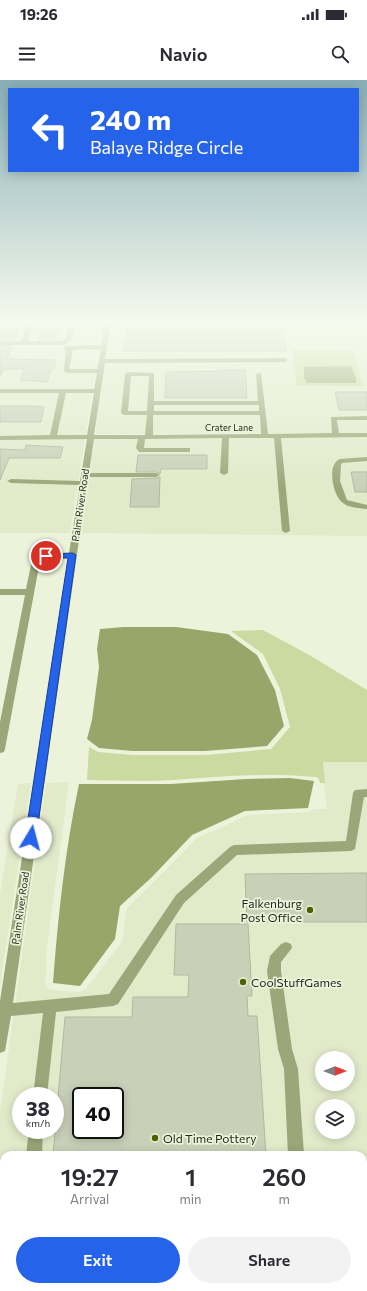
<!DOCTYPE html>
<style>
:root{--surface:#fff;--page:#f2f2f3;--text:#2b2b33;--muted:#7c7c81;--accent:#2563eb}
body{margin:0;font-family:Commissioner,sans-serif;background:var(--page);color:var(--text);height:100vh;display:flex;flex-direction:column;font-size:15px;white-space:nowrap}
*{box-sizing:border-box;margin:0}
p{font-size:13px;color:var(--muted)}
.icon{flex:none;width:22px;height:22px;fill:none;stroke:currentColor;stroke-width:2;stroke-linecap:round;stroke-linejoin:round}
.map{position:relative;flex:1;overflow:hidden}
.panel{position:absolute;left:0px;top:1071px;width:367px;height:140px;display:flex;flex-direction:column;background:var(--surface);border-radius:12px 12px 0 0;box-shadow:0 2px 10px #0003}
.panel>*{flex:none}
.guide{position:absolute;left:8px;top:8px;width:351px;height:84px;border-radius:0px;box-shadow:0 2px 10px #0003;background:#2563eb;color:#fff;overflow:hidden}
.needle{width:26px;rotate:90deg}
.buttons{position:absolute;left:315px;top:971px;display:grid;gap:8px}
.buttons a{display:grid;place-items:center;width:40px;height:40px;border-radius:50%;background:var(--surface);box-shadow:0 2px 10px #0003;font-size:20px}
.speed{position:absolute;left:12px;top:1007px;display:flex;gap:8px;font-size:20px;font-weight:700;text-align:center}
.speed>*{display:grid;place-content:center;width:52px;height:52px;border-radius:50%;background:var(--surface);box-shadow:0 2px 10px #0003;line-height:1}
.speed small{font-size:10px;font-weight:400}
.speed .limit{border:2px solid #111;border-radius:6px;background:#fff;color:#111}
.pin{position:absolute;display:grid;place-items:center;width:34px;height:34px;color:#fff;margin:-17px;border:2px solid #fff;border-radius:50%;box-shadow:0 1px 4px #0007}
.me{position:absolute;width:44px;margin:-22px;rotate:8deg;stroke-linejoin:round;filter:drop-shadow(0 0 3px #0008)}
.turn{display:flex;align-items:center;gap:14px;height:84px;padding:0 16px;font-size:18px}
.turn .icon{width:52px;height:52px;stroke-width:2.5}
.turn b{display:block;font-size:28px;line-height:34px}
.eta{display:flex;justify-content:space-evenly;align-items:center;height:68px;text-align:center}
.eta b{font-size:24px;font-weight:600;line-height:28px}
.button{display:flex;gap:8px;margin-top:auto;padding:8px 16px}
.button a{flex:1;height:46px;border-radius:24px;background:var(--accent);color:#fff;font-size:16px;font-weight:600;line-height:46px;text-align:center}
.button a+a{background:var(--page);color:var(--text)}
.status{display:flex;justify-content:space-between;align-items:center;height:28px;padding:0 20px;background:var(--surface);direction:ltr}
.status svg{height:11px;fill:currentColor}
header{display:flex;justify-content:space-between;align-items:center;height:52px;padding:0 16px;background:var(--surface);font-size:18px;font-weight:600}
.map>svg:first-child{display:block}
</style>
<div class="status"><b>19:26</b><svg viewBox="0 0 49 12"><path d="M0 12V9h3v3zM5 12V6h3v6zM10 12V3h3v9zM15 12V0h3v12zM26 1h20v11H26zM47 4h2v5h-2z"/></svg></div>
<header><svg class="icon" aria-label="menu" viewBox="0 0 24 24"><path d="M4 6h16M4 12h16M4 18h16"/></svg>Navio<svg class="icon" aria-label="search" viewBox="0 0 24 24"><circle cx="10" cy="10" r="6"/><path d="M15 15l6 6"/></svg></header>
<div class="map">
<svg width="367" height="1211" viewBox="0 0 367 1211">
<rect width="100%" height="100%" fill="#ecf3da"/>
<!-- built -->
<path fill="#e2eaca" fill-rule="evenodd" d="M0,240H104L70,453H0Z
M111,240H353L367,245V353L95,354ZM292,270L354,271L362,305L297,306Z
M367,357V456L81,453L95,358Z
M322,682H367V1211H0V1032L46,703L69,702L45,882H47L45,904L48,908L51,910L79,912L85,910L122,862L127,828L156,800L197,758L248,735L309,732L315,729H327ZM322,978H348V1004H322ZM21,1016H55V1050H21ZM81,1016H115V1050H81ZM322,1026H348V1052H322ZM4,1075H363V1207H4Z
M31,703L0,906V815L18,704Z"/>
<!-- green -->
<path fill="#cbdaa0" d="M292,270L354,271L362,306H297Z
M263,550L311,576L367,610V682H323L325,703H320L319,699L316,697C268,692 221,697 172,700C144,702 115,700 87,700L89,667L98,672L133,675H206L271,669L290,647L280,609L263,574L231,551Z"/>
<!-- water -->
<path fill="#98a66a" d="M351,286L356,298V303H307L304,298V287Z
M124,547H176L228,554L257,575L275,610L284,646L267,666L205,671H133L99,668L87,659L92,640L99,587L97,569L100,549Z
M290,698L314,701L308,728L245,731L192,755L151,798L120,826L115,859L80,906L53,903C58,837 65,770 79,704H171L246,699Z"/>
<!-- building -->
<path fill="#c9d0b8" stroke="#b2b8a1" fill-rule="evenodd" d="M0,244H19L15,260H0Z
M42,245H58L55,260H38Z
M128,245H283L286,271H123Z
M0,266H12L7,279L56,280L54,289H51L47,302L20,300L24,289H4L0,296Z
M219,290H245L247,318H165L166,292L219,291Z
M335,312H367V330H339Z
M0,326H34L44,327L41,342H0Z
M26,365L63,367L60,378H9L0,400V369L25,370Z
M138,375H207V389H161L160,394L156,392H136Z
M351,392H367V412H355Z
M160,397L159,427H130L132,399L156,398Z
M367,793V842H247L245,794Z
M176,844H248L252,916H247L248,936H257L266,1075H53L65,937H132L133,917H188L189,895H174ZM81,1016H115V1050H81Z"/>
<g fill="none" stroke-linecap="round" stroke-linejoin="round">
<!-- minor -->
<path fill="#9ba779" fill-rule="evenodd" d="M0,240L105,241V240H111L105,279L285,278L288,280L285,282L105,283L94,355H145L147,335H124L121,333L125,294L128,292L154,293V321H258L256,294L261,293L268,354L332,353L331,337L367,336V340H337L339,353H367V357L281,358L290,451L286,453L282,451L274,358H229L228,393L224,395L220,393L222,358L145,359L144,368H190V372H139L136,368L138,359H94L89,393H156L160,395L156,397H88L13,923L109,914L176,815L230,767L234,765L346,761L353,713L355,710L367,709V717H364L355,769L351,771L237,775L184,823L118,924L113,926L56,932L47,1016H33L43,933L11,936L5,971L0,973V921L68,478L44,479L40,481L5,669L4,672L0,673V642L25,515H0V509H26L32,480L42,473H69L80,405L11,403L7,401L11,399L80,401L87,359L0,360V356L50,355L59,313H0V309H94L97,293H67L64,291L66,270L63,268L66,266L101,265L104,245L75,244L71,260L65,265H0V261H22L27,243H0ZM33,243L69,244L65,259L63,261H29ZM101,269L97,289H69L73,270ZM131,296H149L147,331H128ZM66,313H94L87,355H57ZM154,325H259V331H154ZM153,335H260L261,354L153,355Z
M355,240L367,241V245L356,241Z
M367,377V381L342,383L341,385L340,401L347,420L367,425V429C359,428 349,428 343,423C333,417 326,384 340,379Z
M286,862L291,864L292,868L281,882V891L292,969L298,989L304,1075H288L284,989L278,969L267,891L270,876L281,864Z
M29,1050H43L42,1075H26Z
M11,1207H27V1211H11Z
M292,1207H308V1211H292Z"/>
</g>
<!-- sky -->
<linearGradient id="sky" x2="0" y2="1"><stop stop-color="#88aeb6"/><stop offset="0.59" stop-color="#f6faee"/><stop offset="1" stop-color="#f6faee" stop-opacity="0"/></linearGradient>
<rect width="367" height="409" fill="url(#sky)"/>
<!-- route -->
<path fill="#2563eb" stroke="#184099" d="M73,473L76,475L36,758L35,761L31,762L27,761L25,758L68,478H46L42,476L46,474Z"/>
<!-- markers -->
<g fill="#505f00" stroke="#ecf3da" stroke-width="1.5">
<circle cx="310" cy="830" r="4"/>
<circle cx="243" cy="902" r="4"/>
<circle cx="155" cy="1058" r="4"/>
</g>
<g text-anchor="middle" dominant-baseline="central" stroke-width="3.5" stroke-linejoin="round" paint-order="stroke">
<!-- far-street labels -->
<g font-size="9" fill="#25271e" stroke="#ecf3da">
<text x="229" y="347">Crater Lane</text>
</g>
<!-- street labels -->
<g font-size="10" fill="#25271e" stroke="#ecf3da">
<text transform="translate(80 425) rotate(-82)">Palm River Road</text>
<text transform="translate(20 828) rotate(-82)">Palm River Road</text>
</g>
<!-- near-poi labels -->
<g font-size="12" fill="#25271e" stroke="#ecf3da" text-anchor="start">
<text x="302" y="823" text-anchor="end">Falkenburg<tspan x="302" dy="14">Post Office</tspan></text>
<text x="251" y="902">CoolStuffGames</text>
<text x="163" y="1058">Old Time Pottery</text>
</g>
</g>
</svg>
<div class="buttons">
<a><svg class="needle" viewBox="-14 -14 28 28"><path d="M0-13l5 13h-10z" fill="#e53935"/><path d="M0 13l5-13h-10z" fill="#7c7c81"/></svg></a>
<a><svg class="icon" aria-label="layers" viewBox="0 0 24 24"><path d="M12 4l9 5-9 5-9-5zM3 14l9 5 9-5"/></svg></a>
</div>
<div class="speed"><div>38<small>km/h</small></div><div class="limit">40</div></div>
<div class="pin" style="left:46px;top:476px;background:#d93025"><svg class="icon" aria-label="arrive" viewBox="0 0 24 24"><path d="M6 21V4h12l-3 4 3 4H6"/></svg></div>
<svg class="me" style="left:31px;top:758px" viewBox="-20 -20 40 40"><circle r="19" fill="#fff"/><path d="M0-13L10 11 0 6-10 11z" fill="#2563eb"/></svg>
<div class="guide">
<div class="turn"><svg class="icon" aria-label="left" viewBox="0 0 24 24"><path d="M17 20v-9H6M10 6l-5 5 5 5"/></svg><div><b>240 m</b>Balaye Ridge Circle</div></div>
</div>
<section class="panel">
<div class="eta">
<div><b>19:27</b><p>Arrival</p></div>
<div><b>1</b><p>min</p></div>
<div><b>260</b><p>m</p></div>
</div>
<div class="button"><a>Exit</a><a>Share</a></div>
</section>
</div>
